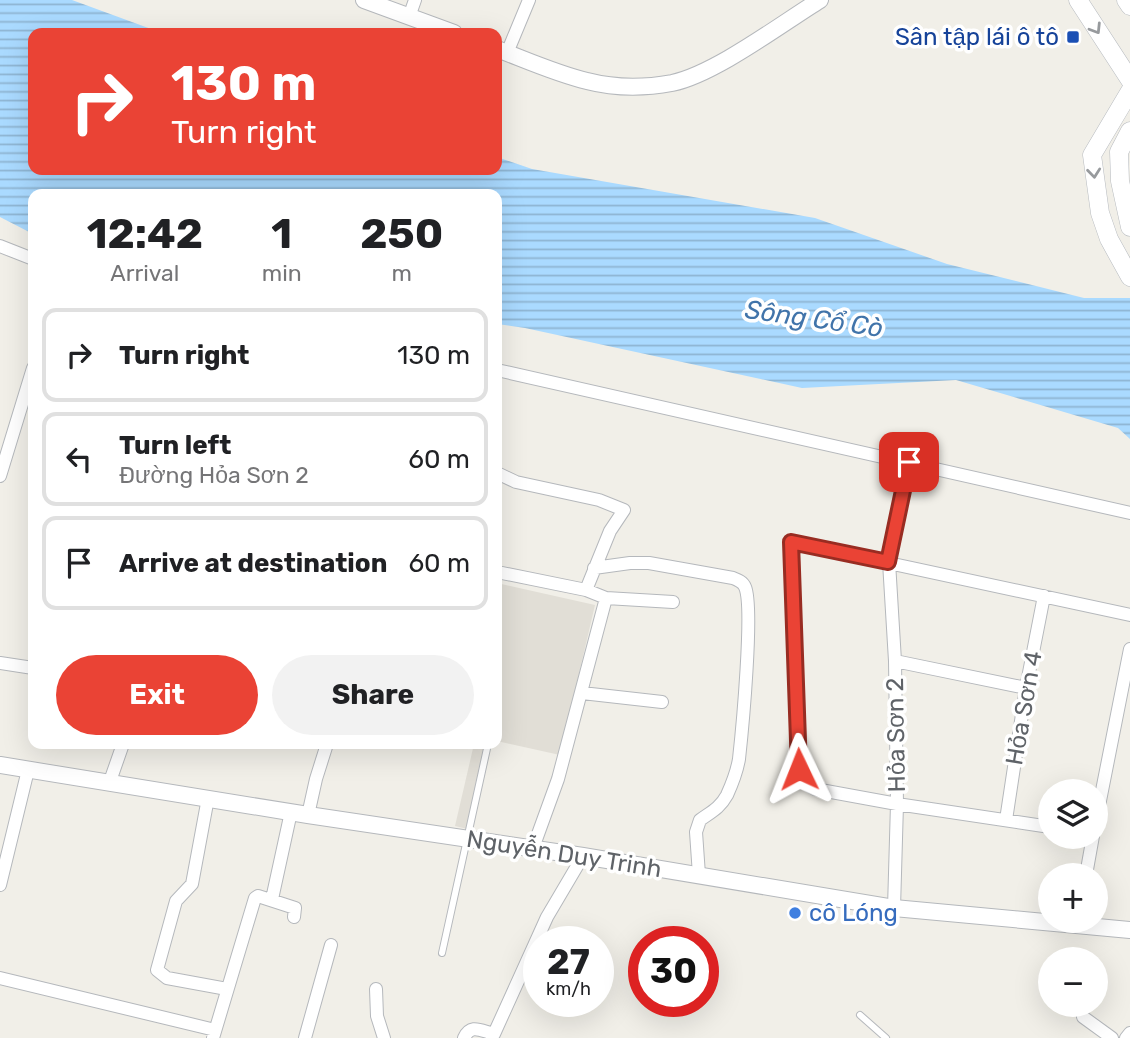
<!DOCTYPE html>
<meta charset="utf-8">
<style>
:root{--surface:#fff;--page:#f2f2f2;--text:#202124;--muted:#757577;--line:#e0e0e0;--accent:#ea4335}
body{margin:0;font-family:Rubik,sans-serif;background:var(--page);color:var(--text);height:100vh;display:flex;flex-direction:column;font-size:26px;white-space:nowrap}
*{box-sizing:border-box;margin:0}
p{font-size:23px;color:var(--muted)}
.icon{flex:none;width:38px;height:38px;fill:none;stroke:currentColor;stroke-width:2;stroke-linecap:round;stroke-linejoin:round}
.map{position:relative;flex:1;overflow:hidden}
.side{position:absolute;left:28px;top:189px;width:474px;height:560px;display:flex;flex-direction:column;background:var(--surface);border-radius:14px;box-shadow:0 7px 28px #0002}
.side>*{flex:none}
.top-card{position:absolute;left:28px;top:28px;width:474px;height:147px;border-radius:14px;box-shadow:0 7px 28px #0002;background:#ea4335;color:#fff;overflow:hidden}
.tools{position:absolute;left:1038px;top:779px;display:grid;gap:14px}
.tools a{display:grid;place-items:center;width:70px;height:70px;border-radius:50%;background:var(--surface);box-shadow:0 7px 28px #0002;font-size:35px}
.speed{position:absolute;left:523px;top:926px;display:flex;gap:14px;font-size:35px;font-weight:700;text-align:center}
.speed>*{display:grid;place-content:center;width:91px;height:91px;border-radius:50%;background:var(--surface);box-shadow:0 7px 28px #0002;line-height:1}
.speed small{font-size:18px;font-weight:400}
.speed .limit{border:10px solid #d22;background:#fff;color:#111}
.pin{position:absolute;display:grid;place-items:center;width:60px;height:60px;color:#fff;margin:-30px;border-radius:14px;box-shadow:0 4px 10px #0006}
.me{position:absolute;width:77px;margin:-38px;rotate:358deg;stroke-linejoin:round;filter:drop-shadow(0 0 5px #0008)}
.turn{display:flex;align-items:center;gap:24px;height:147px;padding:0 28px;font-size:32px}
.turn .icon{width:91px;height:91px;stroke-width:2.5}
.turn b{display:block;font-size:49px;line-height:60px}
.eta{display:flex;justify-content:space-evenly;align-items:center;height:119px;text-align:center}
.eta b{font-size:42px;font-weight:700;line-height:49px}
.button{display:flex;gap:14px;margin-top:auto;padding:14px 28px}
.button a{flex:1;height:80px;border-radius:42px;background:var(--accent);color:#fff;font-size:28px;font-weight:700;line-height:80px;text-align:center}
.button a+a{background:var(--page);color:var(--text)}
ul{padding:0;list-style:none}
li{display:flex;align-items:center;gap:21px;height:94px;margin:0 14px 10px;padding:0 14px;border:4px solid var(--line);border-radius:14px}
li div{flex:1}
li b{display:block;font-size:26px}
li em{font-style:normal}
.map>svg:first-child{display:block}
</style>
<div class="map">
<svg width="1130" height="1038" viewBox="0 0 1130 1038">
<defs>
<pattern id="water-rules" width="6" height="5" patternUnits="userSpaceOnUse" patternTransform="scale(1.75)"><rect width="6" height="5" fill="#aadaff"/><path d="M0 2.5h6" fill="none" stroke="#8eb4d2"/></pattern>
</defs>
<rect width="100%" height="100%" fill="#f1efe8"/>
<!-- education -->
<path fill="#e1ded6" d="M497,583L595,605L560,755L497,741Z
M474,744H492L472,830L455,826Z"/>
<!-- water -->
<path fill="url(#water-rules)" d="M0,0H72L162,33H33V170H497V157L532,169L815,218L947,264L1084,298H1130V439L1118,428L956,380L802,388L525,328L497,324V194H33V234L0,217Z"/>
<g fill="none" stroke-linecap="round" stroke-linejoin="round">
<!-- service casing -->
<g stroke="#b5b8bc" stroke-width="8">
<path id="service" d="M442,953L488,744
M860,1015L886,1038"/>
</g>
<!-- minor casing -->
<g stroke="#b5b8bc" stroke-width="14">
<path id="minor" d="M409,17L415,0
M507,53L529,0
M0,246L33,259
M497,370L1130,513
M497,473L516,482L599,500L624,510L610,531L586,590
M0,476L33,368
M594,568L630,563H649L733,578C738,580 743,582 745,587C754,607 742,732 739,759C737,771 732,784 727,795C720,808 711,812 700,820L696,832L699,875
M497,572L586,590L606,598L673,602
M895,661L1026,688
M0,663L33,668
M582,693L662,702
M109,784L123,744
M208,798L192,884L176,901L157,970L167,978L227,989
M308,815L316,779L327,744
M1006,820L1026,688L1044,596
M1096,821L1130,649
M1050,827L897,804L815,789L801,781L799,769L791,542L1130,615
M533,848L558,779L606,598
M1086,875L1093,836
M0,885L28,770
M272,899L291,812
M894,908L897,804L895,661L889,562L909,462
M0,978L215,1030
M376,989L377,1016L384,1038
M1083,1017L1112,1038
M213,1038L255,898L258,896L295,908L294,917
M305,1038L331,945
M464,1038C471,1023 481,1031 494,1034L547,917L583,856
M1126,1038L1130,1033"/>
</g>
<!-- tertiary casing -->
<g stroke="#b5b8bc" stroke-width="18">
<path id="tertiary" d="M364,0L454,33
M497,49C526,60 557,74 587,81C614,88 645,88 672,83C715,74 781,24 820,0
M0,765L308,815L583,856L894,908L1130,930"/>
</g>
<!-- secondary casing -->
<g stroke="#b6babf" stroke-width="19">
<path id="secondary" d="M1078,0L1130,80
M1126,0L1130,6
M1130,91L1092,155L1100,213L1109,239L1130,277
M1130,131L1119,152L1120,181L1130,227"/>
</g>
<!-- service -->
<use href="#service" stroke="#fff" stroke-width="6"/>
<!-- minor -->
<use href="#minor" stroke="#fff" stroke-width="12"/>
<!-- tertiary -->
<use href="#tertiary" stroke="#fff" stroke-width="16"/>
<!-- secondary -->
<use href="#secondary" stroke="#fff" stroke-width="18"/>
</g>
<!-- one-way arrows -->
<defs><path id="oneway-chevron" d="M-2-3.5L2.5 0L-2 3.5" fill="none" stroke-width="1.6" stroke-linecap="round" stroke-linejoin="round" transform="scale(1.75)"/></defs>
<g stroke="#979a9d">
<use href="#oneway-chevron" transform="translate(1096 29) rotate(58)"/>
<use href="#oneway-chevron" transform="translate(1094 173) rotate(84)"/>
</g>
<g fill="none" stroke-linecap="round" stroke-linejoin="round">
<!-- route casing -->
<g stroke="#982c22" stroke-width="18">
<path id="route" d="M799,769L791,542L888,562L909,462"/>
</g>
<!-- route -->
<use href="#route" stroke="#ea4335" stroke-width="12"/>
</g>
<!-- markers -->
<rect fill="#1a4fb4" stroke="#fff" stroke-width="2.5" x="1066" y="30" width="14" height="14" rx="3.5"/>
<circle fill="#3f7fe0" stroke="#fff" stroke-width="2.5" cx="795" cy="913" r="7"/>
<g text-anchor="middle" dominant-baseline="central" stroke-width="7" stroke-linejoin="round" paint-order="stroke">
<!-- transit labels -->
<g font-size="24" fill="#164399" stroke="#fff" text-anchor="end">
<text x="1059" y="37">Sân tập lái ô tô</text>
</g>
<!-- street labels -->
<g font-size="24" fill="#5f6368" stroke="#fff">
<text transform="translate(1024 708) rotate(-80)">Hỏa Sơn 4</text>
<text transform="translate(896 735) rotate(-91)">Hỏa Sơn 2</text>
<text transform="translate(564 854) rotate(9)">Nguyễn Duy Trinh</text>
</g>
<!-- shop labels -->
<g font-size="24" fill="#366cbe" stroke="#fff" text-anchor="start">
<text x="809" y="913">cô Lóng</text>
</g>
<!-- water labels -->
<g font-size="26" font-style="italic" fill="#4174aa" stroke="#fff">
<text transform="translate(814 319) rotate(8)">Sông Cổ Cò</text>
</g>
</g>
</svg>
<div class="tools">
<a><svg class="icon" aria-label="layers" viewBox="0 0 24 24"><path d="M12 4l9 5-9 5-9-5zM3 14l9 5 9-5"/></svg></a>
<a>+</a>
<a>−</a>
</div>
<div class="speed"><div>27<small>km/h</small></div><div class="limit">30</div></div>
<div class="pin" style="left:909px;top:462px;background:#d93025"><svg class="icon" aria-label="arrive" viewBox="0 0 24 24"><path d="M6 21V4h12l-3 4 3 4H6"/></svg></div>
<svg class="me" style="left:799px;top:769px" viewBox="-20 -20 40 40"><path d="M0-17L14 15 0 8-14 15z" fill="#ea4335" stroke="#fff" stroke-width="4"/></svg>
<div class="top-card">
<div class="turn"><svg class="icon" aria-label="right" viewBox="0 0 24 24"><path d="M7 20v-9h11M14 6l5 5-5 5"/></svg><div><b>130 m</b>Turn right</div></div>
</div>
<section class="side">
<div class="eta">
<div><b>12:42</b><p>Arrival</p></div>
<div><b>1</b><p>min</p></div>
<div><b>250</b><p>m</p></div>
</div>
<ul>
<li><svg class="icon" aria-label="right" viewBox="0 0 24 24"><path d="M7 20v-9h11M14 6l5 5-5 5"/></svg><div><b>Turn right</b></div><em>130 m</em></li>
<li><svg class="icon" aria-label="left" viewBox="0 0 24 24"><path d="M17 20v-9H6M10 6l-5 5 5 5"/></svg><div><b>Turn left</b><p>Đường Hỏa Sơn 2</p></div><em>60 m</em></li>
<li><svg class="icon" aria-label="arrive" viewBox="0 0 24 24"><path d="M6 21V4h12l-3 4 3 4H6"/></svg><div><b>Arrive at destination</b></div><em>60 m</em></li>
</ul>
<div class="button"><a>Exit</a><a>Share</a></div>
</section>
</div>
